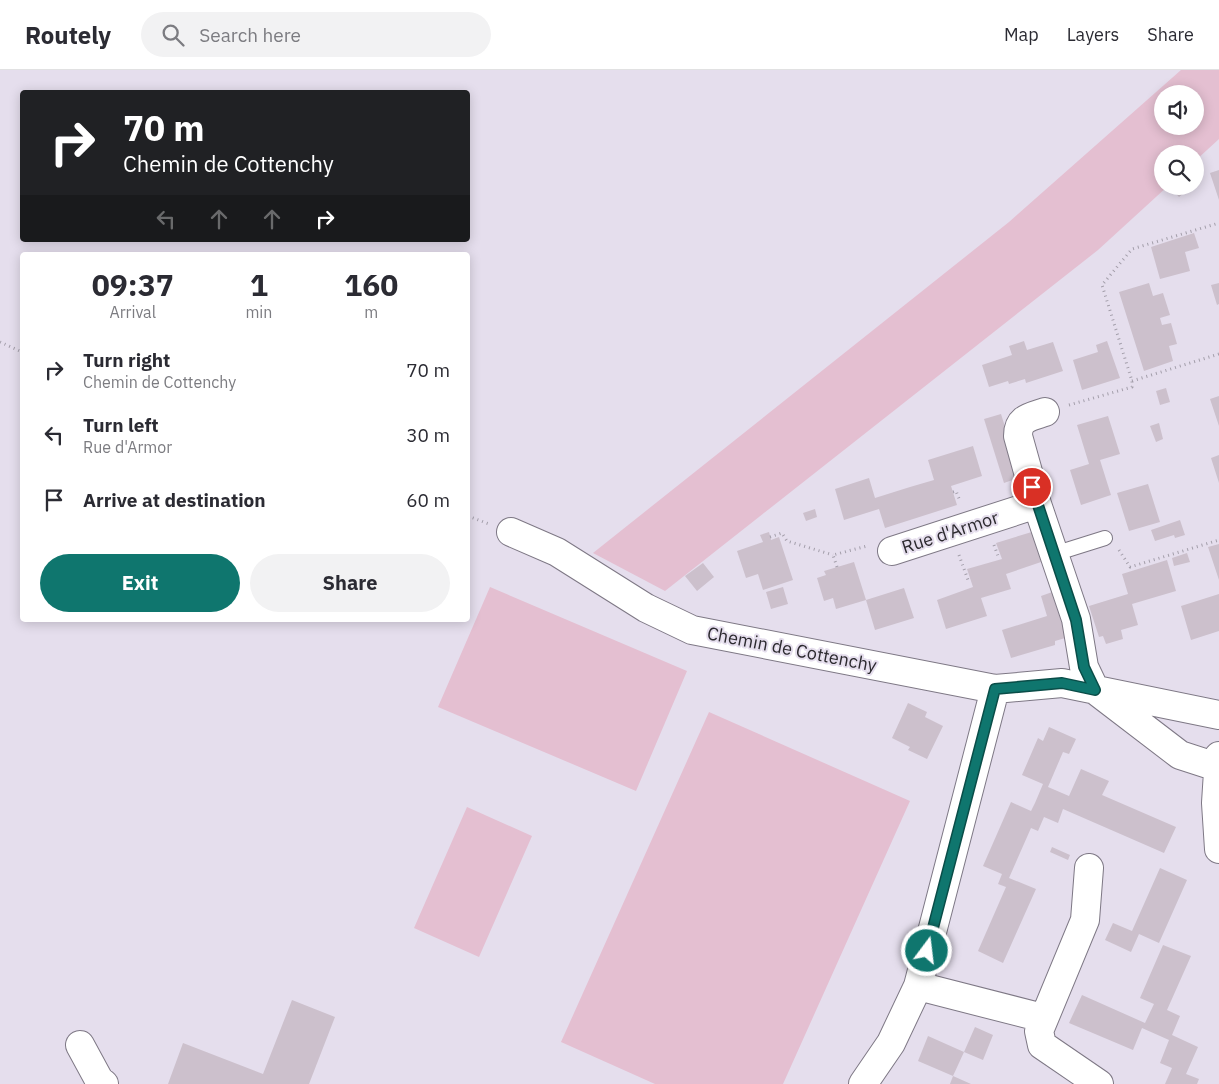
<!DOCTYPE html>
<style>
:root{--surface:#fff;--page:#f2f2f3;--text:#2b2b33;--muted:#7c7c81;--line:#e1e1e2;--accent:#0f766e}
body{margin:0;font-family:"IBM Plex Sans",sans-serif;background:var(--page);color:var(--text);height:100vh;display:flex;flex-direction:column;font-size:19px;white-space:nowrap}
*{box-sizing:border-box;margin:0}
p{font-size:16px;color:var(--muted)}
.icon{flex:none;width:28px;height:28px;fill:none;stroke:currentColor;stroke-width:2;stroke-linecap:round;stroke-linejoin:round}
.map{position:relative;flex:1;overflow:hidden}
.sheet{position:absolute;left:20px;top:182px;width:450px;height:370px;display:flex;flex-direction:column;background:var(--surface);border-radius:5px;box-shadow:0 2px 12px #0003}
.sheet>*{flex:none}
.guide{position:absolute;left:20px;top:20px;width:450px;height:152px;border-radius:5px;box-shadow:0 2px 12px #0003;background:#202124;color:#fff;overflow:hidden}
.controls{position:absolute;left:1154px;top:15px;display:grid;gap:10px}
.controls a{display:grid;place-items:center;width:50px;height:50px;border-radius:50%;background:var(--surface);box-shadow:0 2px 12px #0003;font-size:25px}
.pin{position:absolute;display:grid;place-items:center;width:42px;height:42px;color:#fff;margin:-21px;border:2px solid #fff;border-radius:50%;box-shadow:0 1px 5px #0007}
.me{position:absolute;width:55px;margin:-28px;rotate:15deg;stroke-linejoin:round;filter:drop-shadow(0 0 4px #0008)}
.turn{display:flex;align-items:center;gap:18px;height:105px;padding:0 20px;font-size:22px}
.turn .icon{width:65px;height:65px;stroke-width:2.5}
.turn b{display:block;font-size:35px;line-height:42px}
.lanes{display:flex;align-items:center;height:48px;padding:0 20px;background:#0003;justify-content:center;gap:25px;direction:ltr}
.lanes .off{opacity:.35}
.eta{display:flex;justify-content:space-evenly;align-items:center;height:85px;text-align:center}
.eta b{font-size:30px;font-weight:800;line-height:35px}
.primary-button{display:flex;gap:10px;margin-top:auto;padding:10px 20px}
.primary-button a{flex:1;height:58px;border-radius:30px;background:var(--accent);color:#fff;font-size:20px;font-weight:800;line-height:58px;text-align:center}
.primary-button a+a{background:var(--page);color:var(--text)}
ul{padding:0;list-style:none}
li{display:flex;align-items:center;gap:15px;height:65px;padding:0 20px}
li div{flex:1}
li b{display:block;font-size:19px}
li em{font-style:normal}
header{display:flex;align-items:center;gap:30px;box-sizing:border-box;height:70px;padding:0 25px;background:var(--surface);border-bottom:1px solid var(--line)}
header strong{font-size:24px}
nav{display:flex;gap:28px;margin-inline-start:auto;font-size:18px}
.search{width:350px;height:45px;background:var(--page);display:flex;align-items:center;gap:12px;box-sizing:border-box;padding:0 18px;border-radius:28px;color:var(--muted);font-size:19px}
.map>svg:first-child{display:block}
</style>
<header>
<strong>Routely</strong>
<div class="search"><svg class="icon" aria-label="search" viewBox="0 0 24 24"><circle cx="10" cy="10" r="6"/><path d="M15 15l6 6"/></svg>Search here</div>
<nav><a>Map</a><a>Layers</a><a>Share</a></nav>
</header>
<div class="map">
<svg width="1219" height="1014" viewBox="0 0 1219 1014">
<rect width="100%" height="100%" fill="#e5deed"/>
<!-- green -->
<path fill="#e4bfd1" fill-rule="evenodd" d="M1181,0H1219V69L1195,91V84H1162V116H1168L1098,180L665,521L593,483L1009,152ZM1162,24H1195V56H1162Z
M490,517L687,601L636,721L438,637Z
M709,642L910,731L783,1014H655L561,972Z
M467,737L532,766L479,887L414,858Z"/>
<!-- building -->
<path fill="#ccc0cc" d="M1219,100V130L1210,103Z
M1173,116H1192L1179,127L1171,118Z
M1194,163L1199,178L1185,182L1190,201L1160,209L1151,177Z
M1149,213L1153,226L1163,223L1170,245L1160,248L1162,255L1171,253L1177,274L1169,276L1173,291L1144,301L1119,222Z
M1219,213V234L1217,235L1211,215Z
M1024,271L1027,280L1053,272L1063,301L1026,313L1025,309L1009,314L1008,311L989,317L982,295L1012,285L1009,276Z
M1107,271L1120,308L1082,320L1073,290L1098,282L1096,275Z
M1166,318L1170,332L1160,335L1156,321Z
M1219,326V356L1210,329Z
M1001,344L1021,407L1004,413L984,349Z
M1108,346L1120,384L1100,390L1111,425L1081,435L1070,400L1089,394L1077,355Z
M1159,353L1163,369L1156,372L1150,356Z
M973,376L982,406L951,416L957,435L885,458L879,439L844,450L835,419L869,408L875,428L910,417L934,410L928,390Z
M1219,385V413L1211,388Z
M1148,414L1160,452L1129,461L1117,423Z
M815,439L817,447L806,451L803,443Z
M1180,450L1185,465L1175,468L1174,465L1155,471L1151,460Z
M1035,461L1044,491L1006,504L1011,519L981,528L987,546L946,559L937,530L973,517L967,499L1002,489L996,473Z
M769,462L771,470L779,467L793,510L763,520L758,504L746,508L737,481L763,472L760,465Z
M1219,474V510L1208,477Z
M1187,483L1190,492L1174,496L1172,488Z
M1167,490L1176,521L1132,534L1138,555L1121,560L1123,569L1106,574L1103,566L1099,567L1089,536L1128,524L1122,504Z
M854,492L866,530L836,539L833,528L824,531L817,508L826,505L824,501Z
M703,493L714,507L697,521L685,506Z
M783,517L788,534L771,539L766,522Z
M904,518L914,548L875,560L866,530Z
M1058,520L1072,566L1055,571V575L1011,588L1002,560L1047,546L1041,526Z
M1219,524V561L1191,570L1181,536Z
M908,633L927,642L925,647L943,656L927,689L908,680L910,677L892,668Z
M1049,657L1076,669L1069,684L1063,682L1048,717L1069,726L1081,699L1109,711L1102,725L1176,757L1164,783L1063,739L1058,753L1044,747L1038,761L1031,758L1009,808L1036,819L1003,893L978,881L1006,817L998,814L1002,804L983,796L1011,732L1031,741L1035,733L1043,714L1022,705L1038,668L1043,671Z
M1052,777L1070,785L1068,790L1050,782Z
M1160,798L1187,810L1159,873L1139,864L1131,882L1105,870L1113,853L1132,861Z
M1163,875L1191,886L1167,940L1180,946L1172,965L1198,977L1186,1004L1199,1009L1197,1014H1165L1172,998L1160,993L1169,970L1142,958L1133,980L1069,953L1082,925L1145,953L1154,934L1140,928Z
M292,930L335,947L309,1014H168L183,973L263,1004Z
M975,957L993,965L983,990L964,982Z
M928,966L964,982L953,1006L918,991Z
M953,1006L971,1014H950Z"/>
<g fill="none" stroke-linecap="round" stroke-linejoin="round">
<!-- lane casing -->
<g stroke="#7e7885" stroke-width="16">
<path id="lane" d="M1054,484L1105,468"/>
</g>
<!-- street casing -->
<g stroke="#7e7885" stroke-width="30">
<path id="street" d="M1045,342C1030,347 1018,348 1018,366L1037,434L1076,549L1084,597L1095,620L1180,685L1217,697
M511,462L557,482L646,538L692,560L995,619L1062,613L1219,645
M892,481L1037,434
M1219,686L1216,733L1219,779
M1089,798L1085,850L1039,961L1042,975L1099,1014
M918,916L1043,948
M80,975L99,1010L104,1014
M863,1014L891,973L918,916L995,619"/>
</g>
<!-- path -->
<path stroke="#a39eaa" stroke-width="3" stroke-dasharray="1 4" stroke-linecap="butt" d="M0,272L22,282
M1132,311L1219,284
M1069,335L1132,317V311L1102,215L1132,179L1219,153
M953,422L956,421L960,431
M468,446L489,454
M770,467L782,463L787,471L833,485
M994,475L998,486L1000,485
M1119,480L1130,497L1219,470
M959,485L968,510L971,509
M837,497L833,485L867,476"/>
<!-- lane -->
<use href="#lane" stroke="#fff" stroke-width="14"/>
<!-- street -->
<use href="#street" stroke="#fff" stroke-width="28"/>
</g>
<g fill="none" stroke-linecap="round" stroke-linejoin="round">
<!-- route casing -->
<g stroke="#0a4d48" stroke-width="12">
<path id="route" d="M927,881L995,619L1062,613L1095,620L1084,597L1076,550L1032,417"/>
</g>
<!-- route -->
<use href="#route" stroke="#0f766e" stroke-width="9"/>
</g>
<g text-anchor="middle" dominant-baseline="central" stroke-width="4" stroke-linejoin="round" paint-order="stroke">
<!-- street labels -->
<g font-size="18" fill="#2c2a2f" stroke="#e5deed">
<text transform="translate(950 462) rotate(-18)">Rue d'Armor</text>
<text transform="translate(792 579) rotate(11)">Chemin de Cottenchy</text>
</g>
</g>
</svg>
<div class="controls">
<a><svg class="icon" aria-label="sound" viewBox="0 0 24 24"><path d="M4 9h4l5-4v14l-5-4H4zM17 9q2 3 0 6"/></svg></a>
<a><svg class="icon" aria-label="search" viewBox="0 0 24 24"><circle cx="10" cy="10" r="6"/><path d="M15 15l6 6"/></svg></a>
</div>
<div class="pin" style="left:1032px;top:417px;background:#d93025"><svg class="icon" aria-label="arrive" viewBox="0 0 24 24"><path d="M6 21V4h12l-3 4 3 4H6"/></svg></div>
<svg class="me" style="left:927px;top:881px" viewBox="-20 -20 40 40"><circle r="17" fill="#0f766e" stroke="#fff" stroke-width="3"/><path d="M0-11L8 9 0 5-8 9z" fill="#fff"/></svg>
<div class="guide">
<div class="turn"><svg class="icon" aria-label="right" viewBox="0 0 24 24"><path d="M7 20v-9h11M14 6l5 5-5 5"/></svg><div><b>70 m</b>Chemin de Cottenchy</div></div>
<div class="lanes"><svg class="icon off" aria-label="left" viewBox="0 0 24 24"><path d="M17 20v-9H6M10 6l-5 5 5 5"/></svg><svg class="icon off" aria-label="ahead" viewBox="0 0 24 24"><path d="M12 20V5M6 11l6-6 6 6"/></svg><svg class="icon off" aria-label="ahead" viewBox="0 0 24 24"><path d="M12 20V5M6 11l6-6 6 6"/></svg><svg class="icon" aria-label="right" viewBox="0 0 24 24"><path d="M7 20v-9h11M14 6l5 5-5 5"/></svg></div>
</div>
<section class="sheet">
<div class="eta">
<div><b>09:37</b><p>Arrival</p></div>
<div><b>1</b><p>min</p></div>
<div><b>160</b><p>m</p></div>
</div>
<ul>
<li><svg class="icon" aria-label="right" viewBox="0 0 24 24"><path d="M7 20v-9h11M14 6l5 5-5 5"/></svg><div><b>Turn right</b><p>Chemin de Cottenchy</p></div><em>70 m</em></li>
<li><svg class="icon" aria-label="left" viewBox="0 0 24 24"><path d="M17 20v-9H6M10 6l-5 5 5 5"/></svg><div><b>Turn left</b><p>Rue d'Armor</p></div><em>30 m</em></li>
<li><svg class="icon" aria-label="arrive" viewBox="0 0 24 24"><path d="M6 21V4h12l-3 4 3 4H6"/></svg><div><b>Arrive at destination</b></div><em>60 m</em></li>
</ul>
<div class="primary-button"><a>Exit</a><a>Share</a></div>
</section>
</div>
